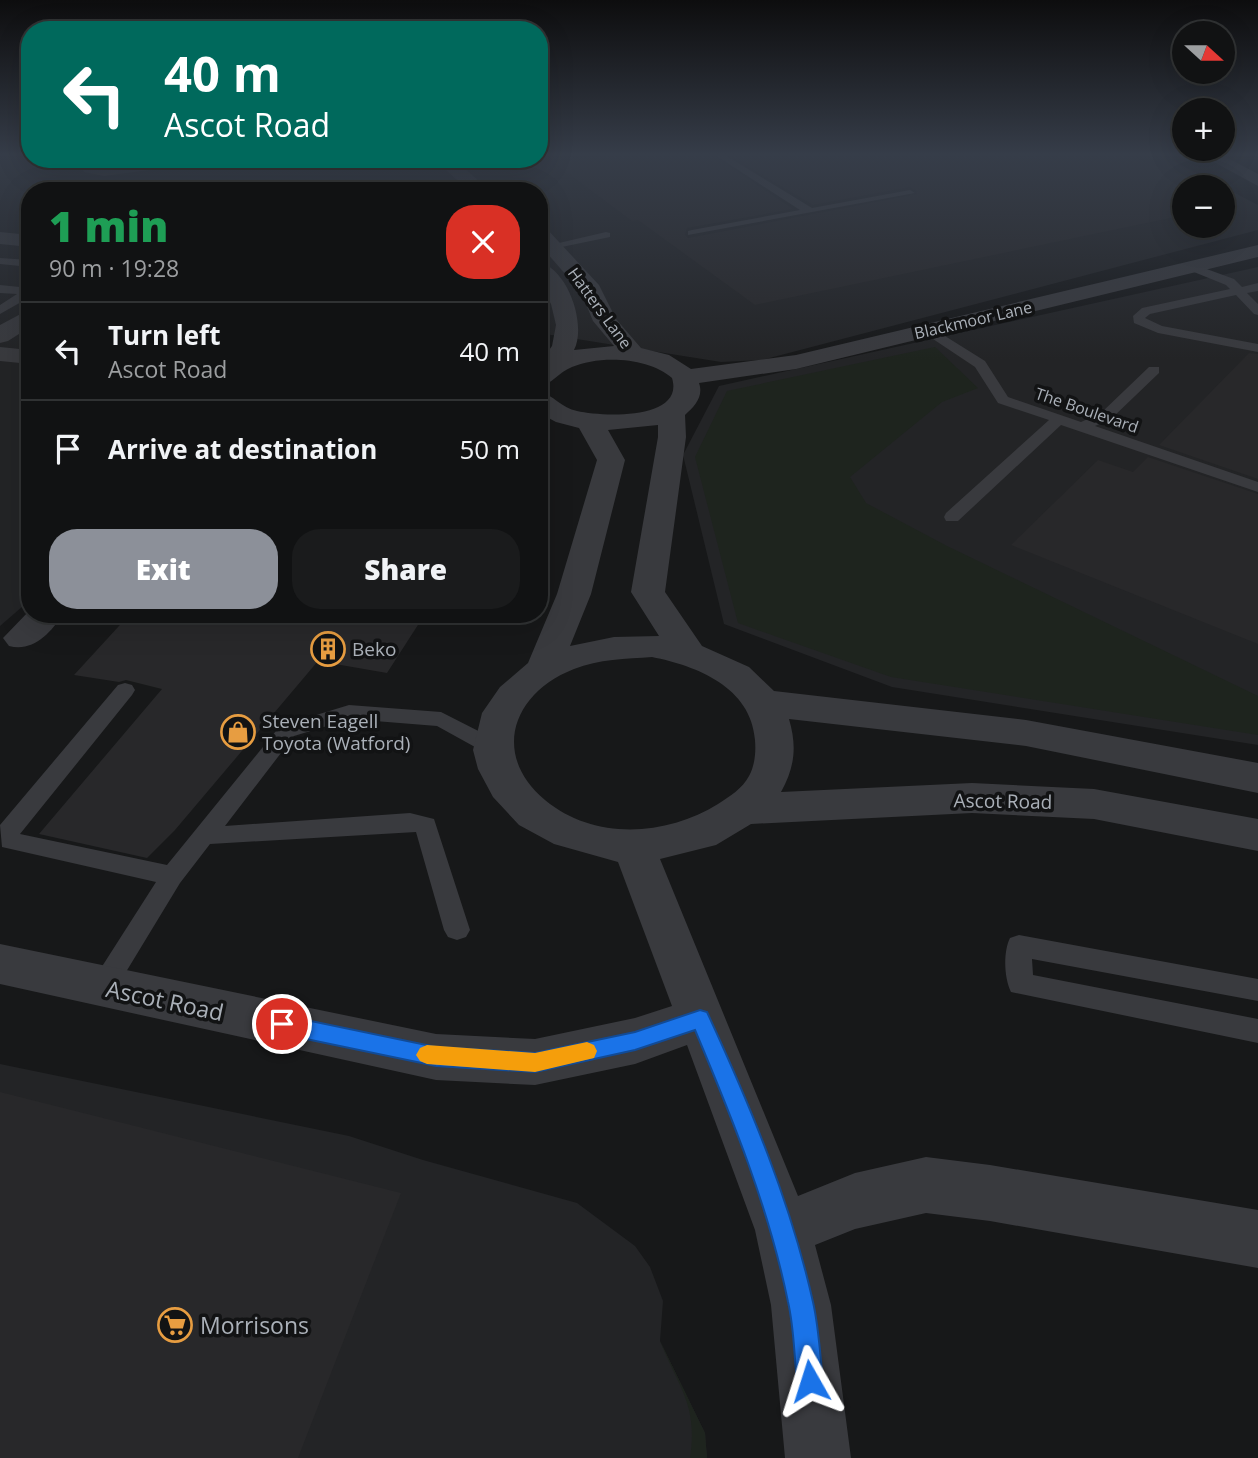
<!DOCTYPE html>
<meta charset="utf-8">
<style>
:root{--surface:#111213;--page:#1a1b1c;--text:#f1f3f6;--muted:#9c9ea0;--line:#303233;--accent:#8c9099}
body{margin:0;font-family:"Open Sans",sans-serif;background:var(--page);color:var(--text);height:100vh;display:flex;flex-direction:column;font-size:26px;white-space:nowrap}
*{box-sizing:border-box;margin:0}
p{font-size:23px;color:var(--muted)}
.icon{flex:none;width:38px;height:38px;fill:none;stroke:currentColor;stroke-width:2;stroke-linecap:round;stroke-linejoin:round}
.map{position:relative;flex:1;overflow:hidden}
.panel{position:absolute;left:21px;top:182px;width:527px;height:441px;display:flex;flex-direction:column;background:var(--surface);border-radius:28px;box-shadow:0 7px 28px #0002,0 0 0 2px var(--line)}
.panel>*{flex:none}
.top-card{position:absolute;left:21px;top:21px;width:527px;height:147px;border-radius:28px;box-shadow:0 7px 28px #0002,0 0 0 2px var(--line);background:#00695c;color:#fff;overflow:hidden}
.needle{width:46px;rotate:111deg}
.controls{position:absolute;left:1172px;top:21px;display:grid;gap:14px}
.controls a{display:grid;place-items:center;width:63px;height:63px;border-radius:50%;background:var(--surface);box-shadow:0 7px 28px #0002,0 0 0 2px var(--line);font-size:35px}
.pin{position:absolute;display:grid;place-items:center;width:60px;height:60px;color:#fff;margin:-30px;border:4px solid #fff;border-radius:50%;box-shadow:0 2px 7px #0007}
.me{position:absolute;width:77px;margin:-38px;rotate:354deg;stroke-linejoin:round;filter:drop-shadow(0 0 5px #0008)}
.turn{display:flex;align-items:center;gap:24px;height:147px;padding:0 28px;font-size:32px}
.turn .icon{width:91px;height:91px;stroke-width:2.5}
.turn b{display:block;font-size:49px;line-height:60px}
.round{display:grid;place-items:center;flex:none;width:74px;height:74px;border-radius:28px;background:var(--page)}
.head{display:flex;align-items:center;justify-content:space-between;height:119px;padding:0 28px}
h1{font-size:42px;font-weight:800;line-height:52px;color:#1e9e55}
.button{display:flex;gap:14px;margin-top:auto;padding:14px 28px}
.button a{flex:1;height:80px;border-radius:28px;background:var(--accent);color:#fff;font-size:28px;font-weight:800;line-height:80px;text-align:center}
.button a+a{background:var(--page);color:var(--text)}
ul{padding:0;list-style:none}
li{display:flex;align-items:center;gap:21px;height:98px;padding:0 28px;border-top:2px solid var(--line)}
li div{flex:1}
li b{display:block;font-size:26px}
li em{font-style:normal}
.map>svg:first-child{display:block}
</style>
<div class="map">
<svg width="1258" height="1458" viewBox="0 0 1258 1458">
<rect width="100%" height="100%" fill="#171819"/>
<!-- built -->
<path fill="#232426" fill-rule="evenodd" d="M0,155H30V159H539V155H1162L1258,205V230L762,360L721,362L539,333V191H30V600L0,626ZM1185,187H1223V226H1185Z
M1258,267V745L892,687L724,624L683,455L719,386Z
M0,1064L349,1136L423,1160L577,1203L635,1246L650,1267L663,1301L660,1341L705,1433L707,1458H0Z"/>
<!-- green -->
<path fill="#1e241e" d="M935,347L978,388L942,402L850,477L866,503L947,546L1258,696V735L891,677L738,623L695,457L727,391Z
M660,1341L705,1433L707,1458H690C698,1404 679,1389 660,1341Z"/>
<!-- building -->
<path fill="#28282a" d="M606,155H713L793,209L687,228L685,235L688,238L917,194L916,191L910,187L813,205L729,155H1127L1213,187H1185V215L755,305L638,220L632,221L553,162Z
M1249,353L1258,354V479L1159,445Z
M1148,457L1258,494V644L1011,545L1098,460L1133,472Z
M130,614H425L387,673L318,661L175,830L147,858L39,834L162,689L126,680L119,682L74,675Z
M0,1092L401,1193L298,1458H0Z"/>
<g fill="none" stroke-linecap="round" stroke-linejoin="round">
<!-- lane -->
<path fill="#393a3e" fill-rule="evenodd" d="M715,155H725L812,208L910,190L915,193L688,235V231L692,230L800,210Z
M78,159H88L91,168L104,170L199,159H231L104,176L84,172Z
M606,232L610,233V237L552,249L546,246Z
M0,258L30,260V267L0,264Z
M1193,264L1234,279L1242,287L1258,283V291L1247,293L1258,304V315L1254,314L1236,295L1150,314L1145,318L1162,326L1258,344V352L1158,333L1134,323L1133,316L1142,308L1230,289L1226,285L1189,270V266Z
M0,285L30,288V297L0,314V305L17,294L0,293Z
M929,326L985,361L1008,397L1081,422L1101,413L1149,367H1159V373L1111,419L1095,426L1258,482V492L1061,425L958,521H946L944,517L946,513L1049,420L998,403L975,367L924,333V327Z
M125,683L132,685L135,690L132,695L20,834L167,865L280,726L349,705L441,712L500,742L503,747L500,752L492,755L484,752L437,726L350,719L294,736L225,826L410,813L434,819L470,930L466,937L457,940L448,937L444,930L416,832L210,844L180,883L112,995L103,998L94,995L90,987L94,979L156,882L2,847L0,825L118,685Z
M1019,935L1258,979V1001L1032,959L1033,975L1258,1019V1043L1011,992C1004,978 1003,952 1010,938Z"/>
<!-- street -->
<path fill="#393a3e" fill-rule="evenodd" d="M1201,155H1222L1258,174V186Z
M434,159H454L490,191H469Z
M539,226L546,228L599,285L616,319L641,348L669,355L691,369L796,355L1258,245V257L796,369L699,383C704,397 694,407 685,415L686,437L665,592L702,646L749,667L774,691L1026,720L1258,763V793L1026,746L789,719C797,746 795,767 781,792L972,783L1094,789L1258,819V851L1094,819L972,813L751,824L716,845L660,859L798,1196L855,1173L926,1157L990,1165L1258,1210V1268L990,1221L926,1213L855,1229L815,1245L831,1305L851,1458H785L771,1305L755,1230L687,1045L635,1064L535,1085L436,1080L0,984V944L436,1034L535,1039L635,1018L672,1006L618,862L554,844L519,825L493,797L478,769L473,750L482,713L500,687L528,663L557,594L597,460L579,428L556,422L539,413V391C553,395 562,408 577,411C603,417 685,420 672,378C649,357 599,355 572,367C559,372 552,384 539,387V364L552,346L556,325L551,304L539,282V262C568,269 587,325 574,350L614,346L593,321L581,292L539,244ZM658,425V437L631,592L659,636L614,637L570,646L591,594L625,460L608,430ZM652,657C697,666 751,687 755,740C756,752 755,765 749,776C743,788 729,797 718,804C667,836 594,841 545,800C491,755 512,693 574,669C599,659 626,659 652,657Z
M0,232L30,235V247L0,244Z
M30,309V327L8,341L0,343V325Z
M0,347L30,350V364L0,361Z
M30,610V614H63C50,634 33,652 9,646L3,638Z"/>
</g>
<!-- sky -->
<linearGradient id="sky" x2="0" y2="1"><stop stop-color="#0d0d0e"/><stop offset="0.43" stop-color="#363d49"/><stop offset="1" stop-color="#363d49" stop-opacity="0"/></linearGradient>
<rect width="1258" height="359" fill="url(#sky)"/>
<!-- route -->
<path fill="#1a73e8" stroke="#114b97" stroke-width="2" d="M700,1010L707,1012C750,1105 791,1203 813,1302C819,1328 820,1355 823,1381L819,1390L810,1394L801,1390L797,1381C794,1355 794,1327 788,1302C769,1208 732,1118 695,1030L635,1050L535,1072L436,1066L282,1034L275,1031L272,1024L275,1018L282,1015L436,1047L535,1053L635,1032Z"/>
<!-- slow -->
<path fill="#f59e0b" d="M587,1042L594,1045L597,1051L594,1058L535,1072L427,1064L420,1061L416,1055L420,1048L427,1045L535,1053Z"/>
<!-- icons -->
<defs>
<g id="building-ring" transform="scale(1.75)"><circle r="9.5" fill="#121314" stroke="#e79d41" stroke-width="1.5"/><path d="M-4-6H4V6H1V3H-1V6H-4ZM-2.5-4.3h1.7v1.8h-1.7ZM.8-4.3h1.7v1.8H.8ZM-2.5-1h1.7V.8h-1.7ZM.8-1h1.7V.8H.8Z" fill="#e79d41"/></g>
<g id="shop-ring" transform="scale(1.75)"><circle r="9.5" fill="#121314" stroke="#e79d41" stroke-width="1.5"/><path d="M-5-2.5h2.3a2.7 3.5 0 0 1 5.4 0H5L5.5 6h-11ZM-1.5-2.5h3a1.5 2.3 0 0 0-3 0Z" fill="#e79d41"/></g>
<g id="supermarket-ring" transform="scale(1.75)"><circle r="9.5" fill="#121314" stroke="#e79d41" stroke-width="1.5"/><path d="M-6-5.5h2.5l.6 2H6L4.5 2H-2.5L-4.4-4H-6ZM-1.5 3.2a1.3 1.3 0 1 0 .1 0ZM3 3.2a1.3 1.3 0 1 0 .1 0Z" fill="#e79d41"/></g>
</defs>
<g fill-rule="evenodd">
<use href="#building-ring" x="328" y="649"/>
<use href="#shop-ring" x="238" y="732"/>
<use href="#supermarket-ring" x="175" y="1325"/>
</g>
<g text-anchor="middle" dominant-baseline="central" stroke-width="7" stroke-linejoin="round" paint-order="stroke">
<!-- far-street labels -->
<g font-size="16" fill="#aab0b8" stroke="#121314">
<text transform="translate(600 308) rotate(54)">Hatters Lane</text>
<text transform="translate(973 320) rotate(-13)">Blackmoor Lane</text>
<text transform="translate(1087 410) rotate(19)">The Boulevard</text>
</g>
<!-- poi labels -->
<g font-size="19" fill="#aab0b8" stroke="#121314" text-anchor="start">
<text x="352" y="649">Beko</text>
<text x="262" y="721">Steven Eagell<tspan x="262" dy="22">Toyota (Watford)</tspan></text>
</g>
<!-- street labels -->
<g font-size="19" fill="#aab0b8" stroke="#121314">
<text transform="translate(1003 801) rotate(1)">Ascot Road</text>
</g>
<!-- near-street labels -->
<g font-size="23" fill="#aab0b8" stroke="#121314">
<text transform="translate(165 1000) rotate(12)">Ascot Road</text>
</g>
<!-- near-poi labels -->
<g font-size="23" fill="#aab0b8" stroke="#121314" text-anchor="start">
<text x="200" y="1325">Morrisons</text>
</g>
</g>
</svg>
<div class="controls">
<a><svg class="needle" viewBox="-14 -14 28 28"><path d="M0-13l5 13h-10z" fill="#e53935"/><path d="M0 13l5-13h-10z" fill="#9c9ea0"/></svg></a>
<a>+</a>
<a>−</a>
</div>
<div class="pin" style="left:282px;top:1024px;background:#d93025"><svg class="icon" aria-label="arrive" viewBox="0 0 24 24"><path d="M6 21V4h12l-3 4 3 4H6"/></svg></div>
<svg class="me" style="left:810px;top:1381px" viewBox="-20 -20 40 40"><path d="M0-17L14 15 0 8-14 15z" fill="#1a73e8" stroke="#fff" stroke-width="4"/></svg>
<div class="top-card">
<div class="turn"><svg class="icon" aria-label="left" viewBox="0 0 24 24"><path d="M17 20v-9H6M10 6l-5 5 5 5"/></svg><div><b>40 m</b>Ascot Road</div></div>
</div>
<section class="panel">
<div class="head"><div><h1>1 min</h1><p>90 m · 19:28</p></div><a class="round" style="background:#d93025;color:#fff"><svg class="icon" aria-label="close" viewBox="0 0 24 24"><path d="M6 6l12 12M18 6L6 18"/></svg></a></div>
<ul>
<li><svg class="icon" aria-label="left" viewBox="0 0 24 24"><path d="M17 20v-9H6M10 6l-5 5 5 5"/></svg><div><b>Turn left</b><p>Ascot Road</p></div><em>40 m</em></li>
<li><svg class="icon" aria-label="arrive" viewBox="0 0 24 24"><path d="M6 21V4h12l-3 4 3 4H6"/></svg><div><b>Arrive at destination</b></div><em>50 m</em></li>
</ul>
<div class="button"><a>Exit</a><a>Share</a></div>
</section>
</div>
